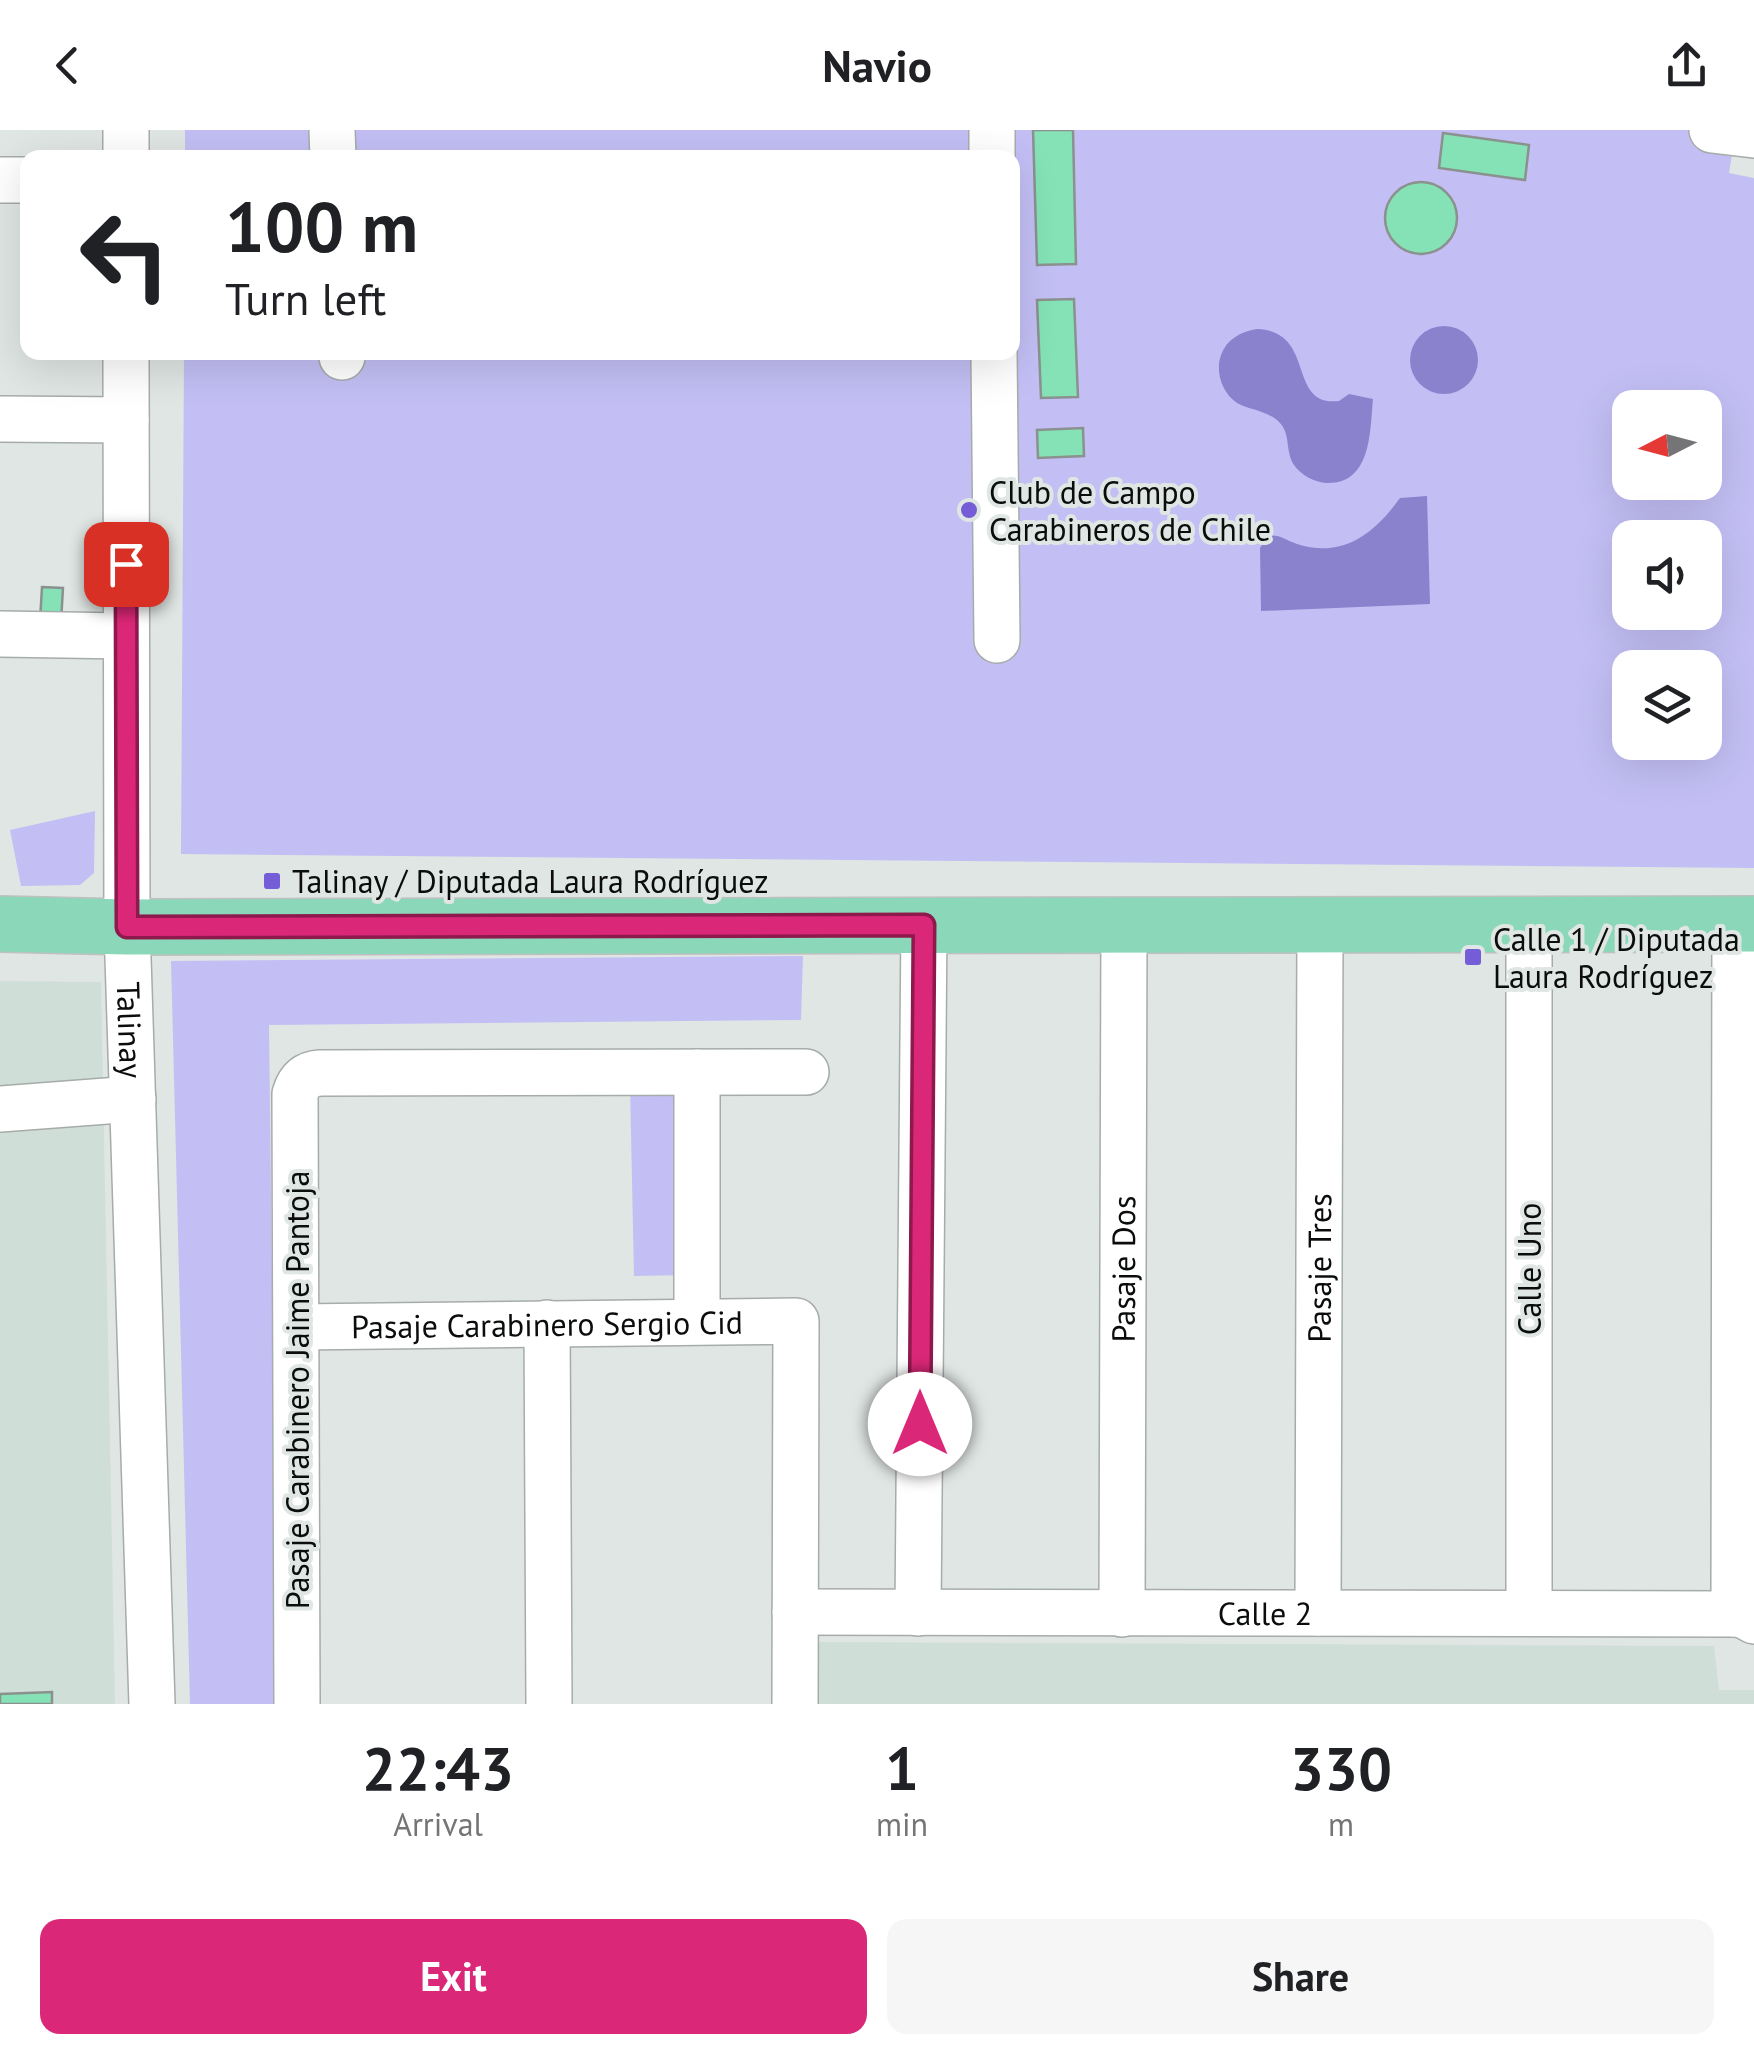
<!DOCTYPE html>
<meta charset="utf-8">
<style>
:root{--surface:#fff;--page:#f6f6f6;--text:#202124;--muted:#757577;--accent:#db2777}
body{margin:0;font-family:"PT Sans",sans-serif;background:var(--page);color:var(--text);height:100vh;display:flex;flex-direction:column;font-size:38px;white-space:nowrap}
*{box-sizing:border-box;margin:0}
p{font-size:32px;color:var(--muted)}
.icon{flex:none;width:55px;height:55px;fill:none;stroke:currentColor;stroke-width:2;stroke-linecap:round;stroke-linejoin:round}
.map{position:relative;height:1574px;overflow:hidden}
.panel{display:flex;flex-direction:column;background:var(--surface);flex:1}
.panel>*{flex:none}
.guide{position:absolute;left:20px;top:20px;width:1000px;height:210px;border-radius:20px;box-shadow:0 10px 40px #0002;background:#fff;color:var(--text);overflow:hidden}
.needle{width:65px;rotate:264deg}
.buttons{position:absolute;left:1612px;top:260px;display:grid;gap:20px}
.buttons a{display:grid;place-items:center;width:110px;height:110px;border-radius:20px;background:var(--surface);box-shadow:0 10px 40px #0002;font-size:50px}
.pin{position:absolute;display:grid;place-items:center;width:85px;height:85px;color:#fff;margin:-42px;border-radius:20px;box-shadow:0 5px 15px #0006}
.me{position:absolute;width:110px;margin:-55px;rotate:0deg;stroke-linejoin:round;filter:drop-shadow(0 0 8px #0008)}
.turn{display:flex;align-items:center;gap:35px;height:210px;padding:0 40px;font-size:45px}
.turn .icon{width:130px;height:130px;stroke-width:2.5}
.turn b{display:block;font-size:70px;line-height:85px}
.eta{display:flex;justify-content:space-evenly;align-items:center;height:170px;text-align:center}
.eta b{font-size:60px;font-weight:600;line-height:70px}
.button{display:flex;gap:20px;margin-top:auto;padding:20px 40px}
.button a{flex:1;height:115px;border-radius:20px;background:var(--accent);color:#fff;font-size:40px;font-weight:600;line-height:115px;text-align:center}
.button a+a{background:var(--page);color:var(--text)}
header{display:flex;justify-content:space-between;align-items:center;height:130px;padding:0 40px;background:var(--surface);font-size:45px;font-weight:600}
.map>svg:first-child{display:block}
</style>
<header><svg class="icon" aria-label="back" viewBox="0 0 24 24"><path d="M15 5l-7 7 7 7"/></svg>Navio<svg class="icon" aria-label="share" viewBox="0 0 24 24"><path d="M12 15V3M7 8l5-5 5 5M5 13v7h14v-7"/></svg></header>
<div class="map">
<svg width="1754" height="1574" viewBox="0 0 1754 1574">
<rect width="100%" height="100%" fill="#e0e6e3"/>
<!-- built -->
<path fill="#cfded6" d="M0,851L101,852L115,1574H0Z
M796,1512L1714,1516L1719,1560H1754V1574H797Z"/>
<!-- green -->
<path fill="#c3bff5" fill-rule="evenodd" d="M185,0H1736L1729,43L1754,48V738L181,724L184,223L1012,222V28H185ZM1630,278H1705V352H1630ZM1630,408H1705V482H1630ZM1630,538H1705V612H1630Z
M95,681L94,743L80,755L21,756L10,700Z
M803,826L801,890L269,895L277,1574H190L171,831Z
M686,953L690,1145L634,1146L630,954Z"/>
<!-- water -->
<path fill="#8a82cd" d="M1410 230a34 34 0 1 1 68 0a34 34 0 1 1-68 0Z
M1257,199C1317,201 1286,277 1339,271L1349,264L1373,269C1370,300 1372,354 1327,353C1314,352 1302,346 1294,335C1285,322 1291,303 1279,292C1268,281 1250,280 1237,273C1222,263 1215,242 1221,225C1227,209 1240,202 1257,199Z
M1427,366L1430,474L1261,481L1260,418L1267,406C1280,404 1285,410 1297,414C1343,429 1375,403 1400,368Z"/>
<!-- building -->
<path fill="#84e2b6" stroke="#8b918e" stroke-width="2.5" d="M1033,0H1073L1076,134L1037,135Z
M1443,3L1529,15L1525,50L1439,38Z
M1385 88a36 36 0 1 1 72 0a36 36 0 1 1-72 0Z
M1074,169L1078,267L1041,268L1037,170Z
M1083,298L1084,326L1038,328L1037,300Z
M42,457L63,458L61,492L40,491Z
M52,1562V1574H0V1564Z"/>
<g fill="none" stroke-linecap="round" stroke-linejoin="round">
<!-- minor casing -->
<g stroke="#a6aca9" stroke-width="48">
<g id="minor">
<path d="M126,0V28"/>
<path d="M332,0L333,28"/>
<path d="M992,0V28"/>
<path d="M1712,0L1754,5"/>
<path d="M0,50H28"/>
<path id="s1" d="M126,222L127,797L152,1574"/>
<path d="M342,222V227"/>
<path d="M994,222L997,510"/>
<path d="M0,289L126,290"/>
<path d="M0,504L126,506"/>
<path d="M0,979L133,969"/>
<path d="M697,1191V942"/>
<path d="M547,1193L549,1574"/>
<path id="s2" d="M297,1197L796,1191L795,1574"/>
<path id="s3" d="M795,1482L1734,1484L1743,1485L1754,1491"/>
<path d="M918,1483L924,795"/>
<path id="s4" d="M1318,1483L1320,795"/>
<path d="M1529,1483V794"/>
<path id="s5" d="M1122,1484L1124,795"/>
<path d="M1734,1484L1735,794"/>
<path d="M297,1574L295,964C299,951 306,944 320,943L806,942"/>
</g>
</g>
<!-- major casing -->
<g stroke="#bfc0c0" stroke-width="58">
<path id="major" d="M0,794L127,797L1754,794"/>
</g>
<!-- minor -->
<use href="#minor" stroke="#fff" stroke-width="45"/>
<!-- major -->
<use href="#major" stroke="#8bd7b9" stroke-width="55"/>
</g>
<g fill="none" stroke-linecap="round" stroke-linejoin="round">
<!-- route casing -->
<g stroke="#8e194d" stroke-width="25">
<path id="route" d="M126,434L127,797L924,795L920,1294"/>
</g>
<!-- route -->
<use href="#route" stroke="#db2777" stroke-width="18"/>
</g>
<!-- markers -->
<g fill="#745dd7" stroke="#e0e6e3" stroke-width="4">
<circle cx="969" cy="380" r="10"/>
<rect x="262" y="741" width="20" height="20" rx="5"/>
<rect x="1463" y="817" width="20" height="20" rx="5"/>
</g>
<g text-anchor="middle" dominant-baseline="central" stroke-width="8" stroke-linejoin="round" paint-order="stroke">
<!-- poi labels -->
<g font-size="32" fill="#0a0d0b" stroke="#e0e6e3" text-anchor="start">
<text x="989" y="362">Club de Campo<tspan x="989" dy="37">Carabineros de Chile</tspan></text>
<text x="292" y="751">Talinay / Diputada Laura Rodríguez</text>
<text x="1493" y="809">Calle 1 / Diputada<tspan x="1493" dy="37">Laura Rodríguez</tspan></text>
</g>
<!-- street labels -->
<g font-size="32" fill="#0a0d0b" stroke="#e0e6e3">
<text stroke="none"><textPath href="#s1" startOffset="678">Talinay</textPath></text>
<text stroke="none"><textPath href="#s4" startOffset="345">Pasaje Tres</textPath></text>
<text transform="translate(1529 1139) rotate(-90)">Calle Uno</text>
<text stroke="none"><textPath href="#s5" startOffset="345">Pasaje Dos</textPath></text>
<text stroke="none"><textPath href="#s2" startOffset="250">Pasaje Carabinero Sergio Cid</textPath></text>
<text transform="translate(297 1260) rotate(-90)">Pasaje Carabinero Jaime Pantoja</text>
<text stroke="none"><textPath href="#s3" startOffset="470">Calle 2</textPath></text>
</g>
</g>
</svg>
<div class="buttons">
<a><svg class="needle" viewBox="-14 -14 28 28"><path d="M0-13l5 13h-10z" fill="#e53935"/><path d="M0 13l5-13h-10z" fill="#757577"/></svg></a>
<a><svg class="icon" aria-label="sound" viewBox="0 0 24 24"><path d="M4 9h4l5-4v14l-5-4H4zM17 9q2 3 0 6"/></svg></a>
<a><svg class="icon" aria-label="layers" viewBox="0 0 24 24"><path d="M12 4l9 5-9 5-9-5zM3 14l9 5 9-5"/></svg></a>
</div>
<div class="pin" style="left:126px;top:434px;background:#d93025"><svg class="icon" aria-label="arrive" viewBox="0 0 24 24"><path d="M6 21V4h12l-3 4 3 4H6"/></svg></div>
<svg class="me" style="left:920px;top:1294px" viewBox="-20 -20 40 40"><circle r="19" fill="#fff"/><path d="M0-13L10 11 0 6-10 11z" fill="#db2777"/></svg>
<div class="guide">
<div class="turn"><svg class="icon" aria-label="left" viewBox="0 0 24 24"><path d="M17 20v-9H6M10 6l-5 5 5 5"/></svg><div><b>100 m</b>Turn left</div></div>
</div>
</div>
<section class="panel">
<div class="eta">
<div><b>22:43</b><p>Arrival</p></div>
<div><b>1</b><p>min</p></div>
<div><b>330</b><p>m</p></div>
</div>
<div class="button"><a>Exit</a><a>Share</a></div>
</section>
